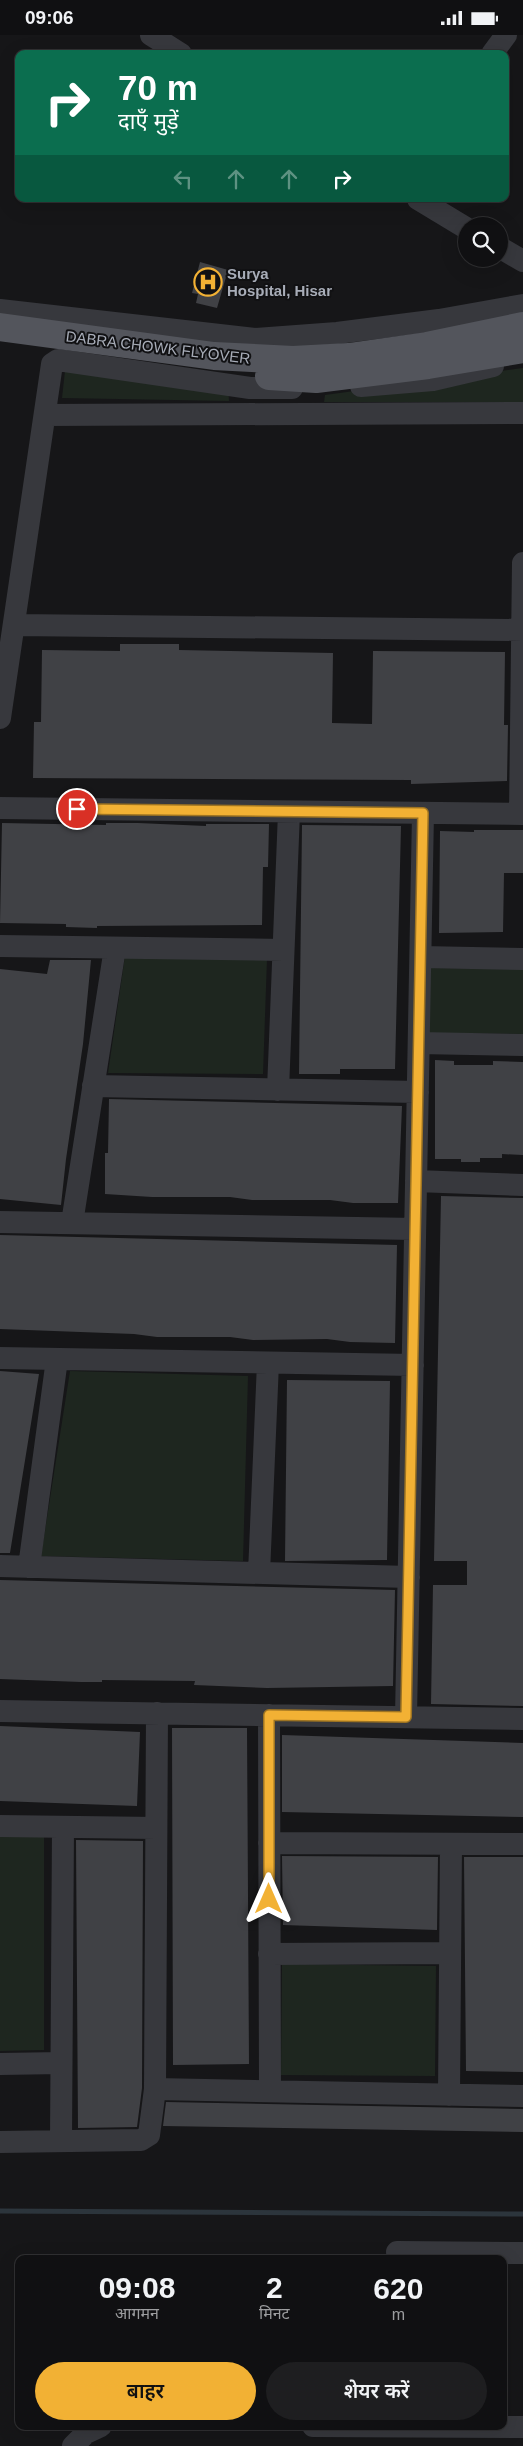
<!DOCTYPE html>
<html lang="hi">
<meta charset="utf-8">
<style>
:root{--surface:#101012;--page:#1e1e20;--text:#f1f3f6;--muted:#9c9d9f;--line:#303032;--accent:#f2b134}
body{margin:0;font-family:Arial,"Noto Sans Devanagari",sans-serif;background:var(--page);color:var(--text);height:100vh;display:flex;flex-direction:column;font-size:19px;white-space:nowrap}
*{box-sizing:border-box;margin:0}
p{font-size:16px;color:var(--muted)}
.icon{flex:none;width:28px;height:28px;fill:none;stroke:currentColor;stroke-width:2;stroke-linecap:round;stroke-linejoin:round}
.map{position:relative;flex:1;overflow:hidden}
.sheet{position:absolute;left:15px;top:2220px;width:492px;height:175px;display:flex;flex-direction:column;background:var(--surface);border-radius:10px;box-shadow:0 5px 20px #0002,0 0 0 1px var(--line)}
.sheet>*{flex:none}
.top-card{position:absolute;left:15px;top:15px;width:494px;height:152px;border-radius:10px;box-shadow:0 5px 20px #0002,0 0 0 1px var(--line);background:#0b6e4f;color:#fff;overflow:hidden}
.tools{position:absolute;left:458px;top:182px;display:grid;gap:10px}
.tools a{display:grid;place-items:center;width:50px;height:50px;border-radius:50%;background:var(--surface);box-shadow:0 5px 20px #0002,0 0 0 1px var(--line);font-size:25px}
.pin{position:absolute;display:grid;place-items:center;width:42px;height:42px;color:#fff;margin:-21px;border:2px solid #fff;border-radius:50%;box-shadow:0 1px 5px #0007}
.me{position:absolute;width:55px;margin:-28px;rotate:0deg;stroke-linejoin:round;filter:drop-shadow(0 0 4px #0008)}
.turn{display:flex;align-items:center;gap:18px;height:105px;padding:0 20px;font-size:22px}
.turn .icon{width:65px;height:65px;stroke-width:2.5}
.turn b{display:block;font-size:35px;line-height:42px}
.lanes{display:flex;align-items:center;height:48px;padding:0 20px;background:#0003;justify-content:center;gap:25px;direction:ltr}
.lanes .off{opacity:.35}
.eta{display:flex;justify-content:space-evenly;align-items:center;height:85px;text-align:center}
.eta b{font-size:30px;font-weight:600;line-height:35px}
.primary-button{display:flex;gap:10px;margin-top:auto;padding:10px 20px}
.primary-button a{flex:1;height:58px;border-radius:30px;background:var(--accent);color:#111;font-size:20px;font-weight:600;line-height:58px;text-align:center}
.primary-button a+a{background:var(--page);color:var(--text)}
.status{display:flex;justify-content:space-between;align-items:center;height:35px;padding:0 25px;background:var(--surface);direction:ltr}
.status svg{height:14px;fill:currentColor}
.map>svg:first-child{display:block}
</style>
<div class="status"><b>09:06</b><svg viewBox="0 0 49 12"><path d="M0 12V9h3v3zM5 12V6h3v6zM10 12V3h3v9zM15 12V0h3v12zM26 1h20v11H26zM47 4h2v5h-2z"/></svg></div>
<div class="map">
<svg width="523" height="2411" viewBox="0 0 523 2411">
<rect width="100%" height="100%" fill="#161618"/>
<!-- green -->
<path fill="#1e261f" d="M523,333V367H324L325,360Z
M65,336L228,351L229,366L62,363Z
M125,921L267,924L263,1039L108,1038Z
M430,933L523,934V999L429,998Z
M70,1336L248,1341L243,1526L41,1521Z
M0,1802H44V2015L0,2016Z
M282,1929L436,1931L435,2041L281,2040Z"/>
<g fill="none" stroke-linecap="round" stroke-linejoin="round">
<!-- stream -->
<path stroke="#2c353c" stroke-width="5" d="M0,2176L523,2179"/>
</g>
<!-- building -->
<path fill="#404145" d="M200,227L228,235L217,273L196,268L198,259L192,258Z
M120,609H179V615L333,618L332,688L372,689L373,616L505,617L504,690H508L507,746L411,749V745L33,743L34,687H41L42,615L120,616Z
M2,788L106,790V788H138L206,791V789H269L268,832H263L262,890L97,891V893L66,892V889L0,888Z
M302,790L401,791L395,1034H340V1039H299Z
M474,795H523V838H504L503,897L439,898L440,796L474,797Z
M50,925H91L83,1009L66,1124L61,1170L0,1164V934L47,939Z
M435,1025L454,1026V1030H493V1026L523,1027V1120L502,1119V1123H480V1127H461V1124H435Z
M109,1064L402,1071L398,1168H353L330,1165H252L230,1162H152L105,1159V1118H108Z
M441,1161L523,1163V1671L431,1669L433,1550H467V1526H434Z
M0,1200L397,1210L395,1308L350,1307L327,1304L253,1305L230,1302H157L134,1299L0,1294Z
M0,1336L39,1339L10,1518H0Z
M287,1345L390,1346L387,1525L285,1526Z
M0,1545L395,1555L393,1651L267,1653L194,1650L195,1646L102,1645V1647H81L0,1644Z
M0,1691L140,1697L137,1771L0,1766Z
M172,1693H247L249,2029L173,2030Z
M282,1700L523,1708V1782L282,1777Z
M76,1805L143,1806L142,2053L137,2092L78,2093Z
M282,1821L438,1822L437,1895L283,1890Z
M464,1822H523V2037L466,2036Z
M166,2067L523,2074V2097L163,2091Z"/>
<g fill="none" stroke-linecap="round" stroke-linejoin="round">
<!-- minor -->
<path stroke="#37383d" stroke-width="22" d="M151,0L181,19
M492,19L506,0
M418,164L466,193
M499,212L523,226
M0,275L256,304L337,298L439,285L523,270
M361,351L433,345L493,331
M45,380L523,378
M14,590L522,595
M0,683L52,329L58,325L250,353H292
M0,773L523,779
M520,779L523,528
M0,911L283,915
M421,922L523,924
M419,1008L523,1010
M93,1051L418,1057
M278,1055L289,777
M416,1146L523,1150
M0,1187L415,1194
M72,1188L115,913
M0,1323L413,1330
M0,1531L409,1542
M29,1532L57,1324
M259,1538L268,1328
M0,1676L523,1684
M269,1680L270,2056
M406,1682L423,778
M0,1791L156,1793
M269,1808L523,1809
M269,1919L450,1918
M0,2029L61,2028
M155,2054L523,2061
M449,2060L451,1809
M61,2106L63,1792
M0,2107L141,2105L149,2100L155,2054L157,1678
M397,2217L523,2218
M313,2391L523,2392
M73,2411L86,2398L101,2391"/>
<!-- major -->
<path stroke="#53555c" stroke-width="28" d="M0,292L214,321L293,325L349,322L427,311L523,291
M269,341L316,344L428,330L523,314"/>
</g>
<g fill="none" stroke-linecap="round" stroke-linejoin="round">
<!-- route casing -->
<g stroke="#9d7322" stroke-width="12">
<path id="route" d="M77,774L423,778L406,1682L269,1680V1864"/>
</g>
<!-- route -->
<use href="#route" stroke="#f2b134" stroke-width="9"/>
</g>
<!-- icons -->
<defs>
<g id="hospital-ring" transform="scale(1.4375)"><circle r="9.5" fill="#111113" stroke="#f2b134" stroke-width="1.5"/><path d="M-5-5h3v3.5h4V-5h3V5h-3V1.5h-4V5h-3Z" fill="#f2b134"/></g>
</defs>
<g fill-rule="evenodd">
<use href="#hospital-ring" x="208" y="247"/>
</g>
<g text-anchor="middle" dominant-baseline="central" stroke-width="4" stroke-linejoin="round" paint-order="stroke">
<!-- poi labels -->
<g font-size="15" font-weight="bold" fill="#a8adb8" stroke="#111113" text-anchor="start">
<text x="227" y="238">Surya<tspan x="227" dy="17">Hospital, Hisar</tspan></text>
</g>
<!-- street labels -->
<g font-size="15" fill="#a8adb8" stroke="#111113">
<text transform="translate(158 312) rotate(7)">DABRA CHOWK FLYOVER</text>
</g>
</g>
</svg>
<div class="tools">
<a><svg class="icon" aria-label="search" viewBox="0 0 24 24"><circle cx="10" cy="10" r="6"/><path d="M15 15l6 6"/></svg></a>
</div>
<div class="pin" style="left:77px;top:774px;background:#d93025"><svg class="icon" aria-label="arrive" viewBox="0 0 24 24"><path d="M6 21V4h12l-3 4 3 4H6"/></svg></div>
<svg class="me" style="left:269px;top:1864px" viewBox="-20 -20 40 40"><path d="M0-17L14 15 0 8-14 15z" fill="#f2b134" stroke="#fff" stroke-width="4"/></svg>
<div class="top-card">
<div class="turn"><svg class="icon" aria-label="right" viewBox="0 0 24 24"><path d="M7 20v-9h11M14 6l5 5-5 5"/></svg><div><b>70 m</b>दाएँ मुड़ें</div></div>
<div class="lanes"><svg class="icon off" aria-label="left" viewBox="0 0 24 24"><path d="M17 20v-9H6M10 6l-5 5 5 5"/></svg><svg class="icon off" aria-label="ahead" viewBox="0 0 24 24"><path d="M12 20V5M6 11l6-6 6 6"/></svg><svg class="icon off" aria-label="ahead" viewBox="0 0 24 24"><path d="M12 20V5M6 11l6-6 6 6"/></svg><svg class="icon" aria-label="right" viewBox="0 0 24 24"><path d="M7 20v-9h11M14 6l5 5-5 5"/></svg></div>
</div>
<section class="sheet">
<div class="eta">
<div><b>09:08</b><p>आगमन</p></div>
<div><b>2</b><p>मिनट</p></div>
<div><b>620</b><p>m</p></div>
</div>
<div class="primary-button"><a>बाहर</a><a>शेयर करें</a></div>
</section>
</div>
